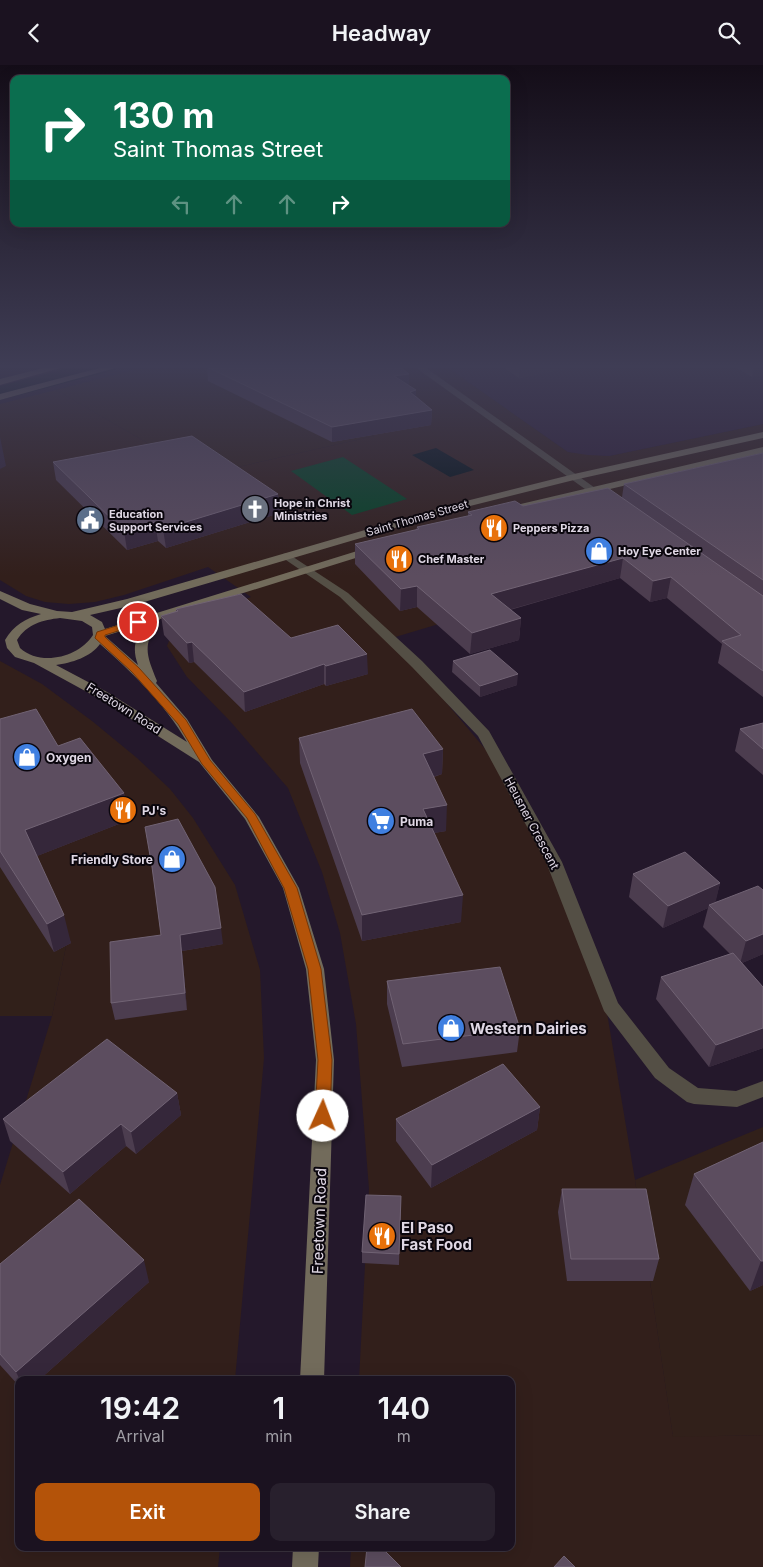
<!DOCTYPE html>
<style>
:root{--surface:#1b1220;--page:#28202d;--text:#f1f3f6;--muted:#a09ea5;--line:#39323e;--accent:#b45309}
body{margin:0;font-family:Inter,sans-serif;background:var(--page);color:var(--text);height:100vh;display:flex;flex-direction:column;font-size:19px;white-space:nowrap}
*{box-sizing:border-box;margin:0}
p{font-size:16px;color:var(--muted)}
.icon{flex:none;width:28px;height:28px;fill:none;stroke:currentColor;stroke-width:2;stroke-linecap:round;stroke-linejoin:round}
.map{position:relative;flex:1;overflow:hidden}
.details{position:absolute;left:15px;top:1311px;width:500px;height:175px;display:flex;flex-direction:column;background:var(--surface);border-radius:10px;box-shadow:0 5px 20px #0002,0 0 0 1px var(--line)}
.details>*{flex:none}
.top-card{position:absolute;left:10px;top:10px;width:500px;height:152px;border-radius:10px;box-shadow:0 5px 20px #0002,0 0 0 1px var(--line);background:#0b6e4f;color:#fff;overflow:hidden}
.pin{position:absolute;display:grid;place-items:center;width:42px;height:42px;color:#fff;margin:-21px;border:2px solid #fff;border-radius:50%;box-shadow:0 1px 5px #0007}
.me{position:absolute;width:55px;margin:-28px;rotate:2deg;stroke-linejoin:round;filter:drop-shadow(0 0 4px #0008)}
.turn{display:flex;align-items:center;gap:18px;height:105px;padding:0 20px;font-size:22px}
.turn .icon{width:65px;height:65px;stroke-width:2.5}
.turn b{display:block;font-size:35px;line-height:42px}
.lanes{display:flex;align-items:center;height:48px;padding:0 20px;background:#0003;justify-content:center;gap:25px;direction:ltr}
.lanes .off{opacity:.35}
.eta{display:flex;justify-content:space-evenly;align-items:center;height:85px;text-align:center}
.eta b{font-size:30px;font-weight:600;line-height:35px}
.action{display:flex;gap:10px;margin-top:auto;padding:10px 20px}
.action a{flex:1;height:58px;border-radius:10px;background:var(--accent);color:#fff;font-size:20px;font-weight:600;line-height:58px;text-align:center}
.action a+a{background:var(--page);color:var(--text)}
header{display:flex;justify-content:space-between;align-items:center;height:65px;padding:0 20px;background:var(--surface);font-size:22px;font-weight:600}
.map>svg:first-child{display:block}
</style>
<header><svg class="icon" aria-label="back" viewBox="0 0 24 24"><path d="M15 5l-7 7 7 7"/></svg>Headway<svg class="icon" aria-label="search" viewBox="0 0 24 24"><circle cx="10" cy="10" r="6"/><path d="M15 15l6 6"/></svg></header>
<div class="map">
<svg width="763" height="1502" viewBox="0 0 763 1502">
<rect width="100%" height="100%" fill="#24182b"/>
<!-- commercial -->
<path fill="#321f1b" d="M317,300H444L568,387L609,391L763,359V464L676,488L392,573L517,722L599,900L635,1115L673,1371L763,1370V1502H350L351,1483L511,1482V1315H359L369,1124L356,959L340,868L322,807L288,723L230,656L187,612L167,581L173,566L192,555L251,532L208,502L124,530L95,537L69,539L45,537L26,531L0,515V339L56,325L203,410L374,371L310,321Z
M0,596L42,619L92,656L137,693L170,724L193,753L235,820L260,905L264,993L235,1315H19V1482L220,1483L218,1502H0V1120L52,951L68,871L0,783Z"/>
<!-- built -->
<path fill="#2e1e37" d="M444,300H763V359L609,391L588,390L568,387Z"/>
<!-- education -->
<path fill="#31201a" d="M154,300H317L310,321L374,371L203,410L56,325Z
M0,783L68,871L52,951H0Z
M763,1062V1370L673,1372L635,1115Z"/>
<!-- green -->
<path fill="#044323" d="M343,392L407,434L352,450L291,406Z"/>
<!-- water -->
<path fill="#031217" d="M436,383L474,405L450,412L412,390Z"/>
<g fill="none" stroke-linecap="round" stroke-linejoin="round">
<!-- canal -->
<path fill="#031217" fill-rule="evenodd" d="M79,300H118L115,305L0,335V321Z"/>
<!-- street -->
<path fill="#544f45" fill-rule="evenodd" d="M412,300H422L612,435L611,437H603Z
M287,488L348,528L422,596L489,666L562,797L618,938L669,1003L698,1023L736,1026L763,1016V1032L737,1042L694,1039L687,1037L655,1013L604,946L546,797L478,671L412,602L340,532L283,493L281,491L283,489Z"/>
<!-- secondary -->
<path fill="#726b5b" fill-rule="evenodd" d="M55,300H71L0,320V314Z
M111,300H126L0,335V329Z
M763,367V373L574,415L466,442L134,540L90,550L102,557L105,564L370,482L374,481L380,484L378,486L160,554C142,580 146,589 157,616L156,618L187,654L212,695L259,752L299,823L324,904L334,995L324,1315H300L316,995L306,904L283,823L245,754L199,697L98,633L34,598L15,592L7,583L5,575C14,560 25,554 41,549L22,545L0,534V526L30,539L57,546L72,547L127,534L458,438L574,409ZM60,553L82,556L92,562L93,570C79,592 41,602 20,583L17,575C27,559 43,555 60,553ZM144,559C135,573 132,584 138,600L105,571ZM100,579C133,608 165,639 187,677L107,627L56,600C71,598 91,592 100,579Z
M763,382V388L508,448L503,445L504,443Z
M293,1482H319L318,1502H292Z"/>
</g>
<!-- wall -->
<path fill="#4c3d4f" d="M500,300H585L519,313Z
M732,300H763L752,312Z
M207,302L409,309V321L416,331L432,345L431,360L332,377L208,316Z
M763,388V632L718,598L722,579L667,533L650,537L620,513L510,545L521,553L519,575L470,589L417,542L400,546L355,499V479L416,465L417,462L468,451V447L622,432L624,419Z
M53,397L278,429L280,448L166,483L158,476L127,485L56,415Z
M176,544L291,573L368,609L326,621L324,619L245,647L194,597L189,598L164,570L161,551L176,547Z
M453,596L517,620L480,632L452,607Z
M0,654L58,681L124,728L129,755L37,791L71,878L54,887L0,802Z
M763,658V710L735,686L740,664Z
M299,673L443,684L442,709L434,712L446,766L434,768L461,857L362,876L300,698Z
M153,808L223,879L182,886L187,945L115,955L111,938L161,870Z
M633,809L720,818L715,837L763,825V889L742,898L763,922V983L709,1002L656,934L661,912L730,889L703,862L708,843L663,863L629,832Z
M387,916L520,964L517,987L402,1002L387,939Z
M177,1028L181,1050L136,1089L126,1081L70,1129L10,1076L3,1054Z
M540,1042L537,1065L431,1123L396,1076V1054Z
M763,1077V1220L750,1226L685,1140L694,1109Z
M562,1124L659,1194L653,1216H567L558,1147Z
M401,1131L399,1200L362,1198V1187Z
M0,1199L149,1217L39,1315H19V1321L0,1300Z"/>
<!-- shaded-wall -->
<path fill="#35273a" d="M520,300H585L519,313Z
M754,300H763V311L752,312Z
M409,309V323L394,311Z
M416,325V340L410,327Z
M432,345L431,360L332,377V362Z
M0,372L6,401L0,404Z
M278,429L280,448L166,483L163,464Z
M155,457L158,476L127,485L124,466Z
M623,493L620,513L490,550L491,529Z
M671,512L667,533L650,537L653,516Z
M417,521V542L400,546L401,524Z
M521,553L519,575L470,589L472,568Z
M192,577L194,597L189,598L187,578Z
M367,589L368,609L326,621V601Z
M324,599V619L245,647L244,627Z
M518,609L517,620L480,632V621Z
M443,684L442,709L422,715L423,689Z
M124,728L129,755L32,793L25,765Z
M447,740L446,766L422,770L423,744Z
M720,818L715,840H709L708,843L663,863L668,841Z
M463,830L461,857L362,876V850Z
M64,850L71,878L54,887L47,859Z
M221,863L223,879L182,886L187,945L185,928L180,870Z
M763,869V889L740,899L746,876Z
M763,963V983L709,1002L716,980Z
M177,1028L181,1050L136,1089L131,1067Z
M540,1042L537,1065L431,1123L432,1100Z
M121,1059L126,1081L70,1129L63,1107Z
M144,1195L149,1217L39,1315H20L16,1307Z
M761,1196H763V1220L750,1226Z"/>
<!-- building -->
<path fill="#5c4d5f" stroke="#716374" d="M212,300H398L409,309L394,311L416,325L410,327L432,345L332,362L207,302Z
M192,371L278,429L163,464L155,457L124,466L53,397Z
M763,388V515L624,419Z
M608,423L763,531V606L722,576L741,570L671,512L653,516L623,493L491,529L521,553L472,568L417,521L401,524L355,479L419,464L417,462L472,450L468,447L515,436L523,441Z
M241,529L291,573L338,560L367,589L326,601L324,599L244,627L192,577L187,578L161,551L178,546L176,544Z
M490,585L518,609L480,621L453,596Z
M36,644L58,681L80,673L124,728L25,765L64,850L47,859L0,786V654Z
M412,644L443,684L423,689L447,740L423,744L463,830L362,850L299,673Z
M763,658V684L740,664Z
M178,754L215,822L221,863L180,870L185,928L111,938L110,877L161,870L152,802L145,762Z
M685,787L720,818L668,841L633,809Z
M758,821L763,825V869L746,876L709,840Z
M733,888L763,922V963L716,980L661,912Z
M500,902L520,964L403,979L387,916Z
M107,974L177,1028L131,1067L121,1059L63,1107L3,1054Z
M503,999L540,1042L432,1100L396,1054Z
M763,1077V1196H761L694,1109Z
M562,1124H646L659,1194H571Z
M366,1130L401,1131L399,1189L362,1187Z
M79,1134L144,1195L16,1307L0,1289V1199Z
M367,1482H381L401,1502H365Z
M564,1491L575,1502H554Z"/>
<!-- sky -->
<linearGradient id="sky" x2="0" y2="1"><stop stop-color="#140d18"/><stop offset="0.59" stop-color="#3f3d55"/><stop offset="1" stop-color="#3f3d55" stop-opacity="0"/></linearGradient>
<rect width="763" height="511" fill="url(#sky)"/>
<!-- route -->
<path fill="#b45309" stroke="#753606" d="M138,554L141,555V559L105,570V572L139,603L186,655L210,695L255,749L297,823L321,904L332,995L330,1051L328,1056L323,1058L317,1056L315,1051L318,995L308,904L284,823L247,753L202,699L178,659L132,607L95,573L97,567Z"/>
<!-- icons -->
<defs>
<g id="church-disc" transform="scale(1.4375)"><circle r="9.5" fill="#6b7280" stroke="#0a060d"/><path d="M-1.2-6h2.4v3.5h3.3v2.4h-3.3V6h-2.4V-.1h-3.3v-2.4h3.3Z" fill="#fff"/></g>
<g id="civic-disc" transform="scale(1.4375)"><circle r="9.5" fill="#5c6f8a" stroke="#0a060d"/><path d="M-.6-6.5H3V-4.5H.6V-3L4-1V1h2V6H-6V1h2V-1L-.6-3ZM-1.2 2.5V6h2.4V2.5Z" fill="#fff"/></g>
<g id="restaurant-disc" transform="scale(1.4375)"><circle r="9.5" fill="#e8710a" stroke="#0a060d"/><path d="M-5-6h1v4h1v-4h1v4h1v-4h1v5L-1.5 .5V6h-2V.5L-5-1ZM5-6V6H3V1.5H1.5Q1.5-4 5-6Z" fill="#fff"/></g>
<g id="shop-disc" transform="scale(1.4375)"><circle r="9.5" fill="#3f7fe0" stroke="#0a060d"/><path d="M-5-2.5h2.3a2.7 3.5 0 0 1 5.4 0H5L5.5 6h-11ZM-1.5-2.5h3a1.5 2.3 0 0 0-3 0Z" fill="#fff"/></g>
<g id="supermarket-disc" transform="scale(1.4375)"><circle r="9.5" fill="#3f7fe0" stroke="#0a060d"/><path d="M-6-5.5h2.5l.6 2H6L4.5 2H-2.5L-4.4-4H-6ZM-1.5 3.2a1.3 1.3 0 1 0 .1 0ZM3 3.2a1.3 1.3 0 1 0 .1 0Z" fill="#fff"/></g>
</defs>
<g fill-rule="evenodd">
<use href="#church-disc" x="255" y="444"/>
<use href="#civic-disc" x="90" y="455"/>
<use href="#restaurant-disc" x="494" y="463"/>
<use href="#shop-disc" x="599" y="486"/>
<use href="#restaurant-disc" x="399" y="494"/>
<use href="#shop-disc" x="27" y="692"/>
<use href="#restaurant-disc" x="123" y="745"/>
<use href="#supermarket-disc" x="381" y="756"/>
<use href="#shop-disc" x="172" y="794"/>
<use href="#shop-disc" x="451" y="963"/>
<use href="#restaurant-disc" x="382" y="1171"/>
</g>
<g text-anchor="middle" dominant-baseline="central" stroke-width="4" stroke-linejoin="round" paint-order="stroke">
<!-- far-poi labels -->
<g font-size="11" font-weight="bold" fill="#e0d8e5" stroke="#0a060d" text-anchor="start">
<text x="274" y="438">Hope in Christ<tspan x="274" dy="13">Ministries</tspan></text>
<text x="109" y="449">Education<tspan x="109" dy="13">Support Services</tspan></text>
<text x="513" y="463">Peppers Pizza</text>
<text x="618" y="486">Hoy Eye Center</text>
<text x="418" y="494">Chef Master</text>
</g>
<!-- far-street labels -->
<g font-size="11" fill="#e0d8e5" stroke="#0a060d">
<text transform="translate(417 453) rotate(-16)">Saint Thomas Street</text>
</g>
<!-- street labels -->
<g font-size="12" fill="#e0d8e5" stroke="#0a060d">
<text transform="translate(124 643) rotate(32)">Freetown Road</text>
<text transform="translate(532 758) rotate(62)">Heusner Crescent</text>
</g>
<!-- poi labels -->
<g font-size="12" font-weight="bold" fill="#e0d8e5" stroke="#0a060d" text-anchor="start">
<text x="46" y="692">Oxygen</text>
<text x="142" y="745">PJ's</text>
<text x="400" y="756">Puma</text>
<text x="153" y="794" text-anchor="end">Friendly Store</text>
</g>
<!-- near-poi labels -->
<g font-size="15" font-weight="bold" fill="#e0d8e5" stroke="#0a060d" text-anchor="start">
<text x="470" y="963">Western Dairies</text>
<text x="401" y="1162">El Paso<tspan x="401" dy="17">Fast Food</tspan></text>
</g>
<!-- near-street labels -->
<g font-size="15" fill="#e0d8e5" stroke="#0a060d">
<text transform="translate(319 1156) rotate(-88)">Freetown Road</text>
</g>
</g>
</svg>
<div class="pin" style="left:138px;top:557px;background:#d93025"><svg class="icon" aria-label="arrive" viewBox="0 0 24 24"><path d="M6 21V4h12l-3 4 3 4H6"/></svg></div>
<svg class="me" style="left:323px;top:1051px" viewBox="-20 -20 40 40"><circle r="19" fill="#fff"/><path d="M0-13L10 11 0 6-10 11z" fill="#b45309"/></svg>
<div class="top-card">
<div class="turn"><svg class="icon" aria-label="right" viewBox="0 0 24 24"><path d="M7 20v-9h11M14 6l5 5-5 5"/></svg><div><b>130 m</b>Saint Thomas Street</div></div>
<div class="lanes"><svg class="icon off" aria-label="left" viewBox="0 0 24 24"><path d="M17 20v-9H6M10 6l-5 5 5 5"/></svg><svg class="icon off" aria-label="ahead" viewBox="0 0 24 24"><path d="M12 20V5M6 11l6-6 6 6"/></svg><svg class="icon off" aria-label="ahead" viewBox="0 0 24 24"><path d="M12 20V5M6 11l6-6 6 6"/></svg><svg class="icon" aria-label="right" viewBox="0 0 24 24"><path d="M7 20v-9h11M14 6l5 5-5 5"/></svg></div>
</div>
<section class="details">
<div class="eta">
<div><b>19:42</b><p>Arrival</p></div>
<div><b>1</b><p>min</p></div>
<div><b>140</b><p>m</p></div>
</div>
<div class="action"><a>Exit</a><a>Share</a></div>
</section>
</div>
